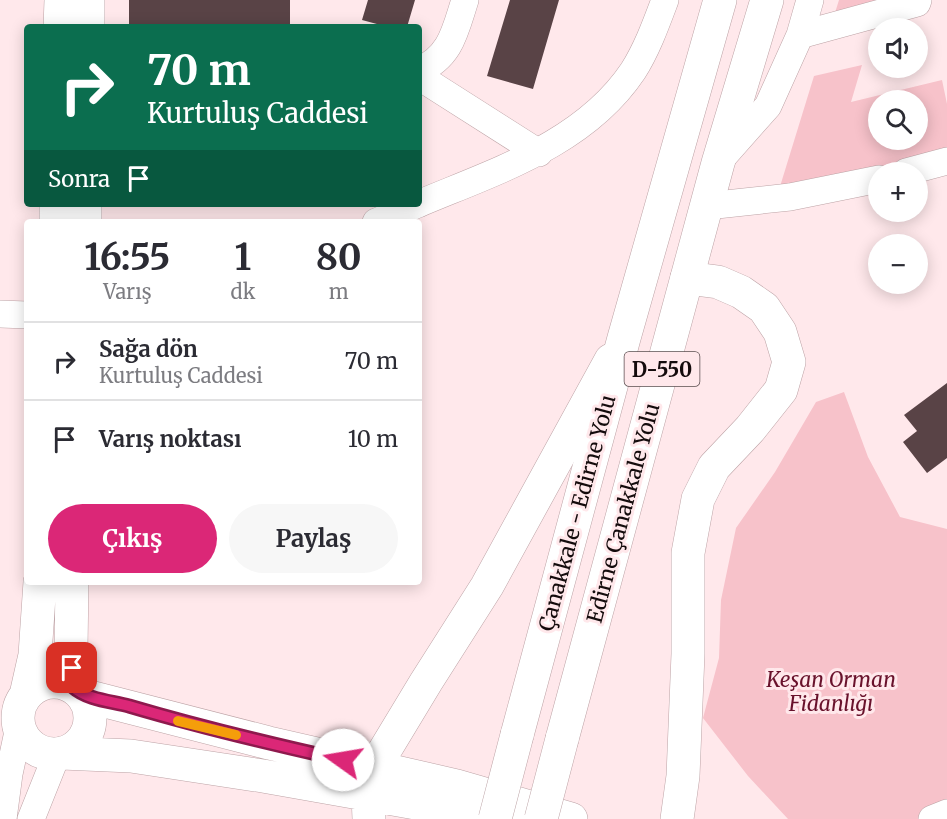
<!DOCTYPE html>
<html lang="tr">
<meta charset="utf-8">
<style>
:root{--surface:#fff;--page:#f7f7f7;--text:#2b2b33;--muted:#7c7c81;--line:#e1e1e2;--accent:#db2777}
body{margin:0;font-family:Merriweather,serif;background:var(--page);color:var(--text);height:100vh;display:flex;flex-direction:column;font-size:22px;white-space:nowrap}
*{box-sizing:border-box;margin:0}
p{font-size:20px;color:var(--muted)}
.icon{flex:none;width:33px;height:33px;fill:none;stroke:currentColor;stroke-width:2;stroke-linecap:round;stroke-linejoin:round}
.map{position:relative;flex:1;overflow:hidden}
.sheet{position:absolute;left:24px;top:219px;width:398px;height:366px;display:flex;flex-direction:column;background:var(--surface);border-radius:6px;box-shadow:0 3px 15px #0003}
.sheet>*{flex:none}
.top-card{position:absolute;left:24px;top:24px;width:398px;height:183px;border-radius:6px;box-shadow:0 3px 15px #0003;background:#0b6e4f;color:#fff;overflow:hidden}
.controls{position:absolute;left:868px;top:18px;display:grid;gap:12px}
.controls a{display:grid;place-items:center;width:60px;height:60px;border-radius:50%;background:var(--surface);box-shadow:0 3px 15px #0003;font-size:30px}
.pin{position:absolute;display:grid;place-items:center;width:51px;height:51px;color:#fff;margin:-26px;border-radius:12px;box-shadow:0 3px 9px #0006}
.me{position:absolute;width:66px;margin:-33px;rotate:283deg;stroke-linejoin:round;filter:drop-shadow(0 0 4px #0008)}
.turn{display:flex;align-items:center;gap:21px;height:126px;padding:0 24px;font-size:27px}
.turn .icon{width:78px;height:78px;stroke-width:2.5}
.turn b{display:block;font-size:42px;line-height:51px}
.then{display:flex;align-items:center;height:57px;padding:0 24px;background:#0003;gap:12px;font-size:22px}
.eta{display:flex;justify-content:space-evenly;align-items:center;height:102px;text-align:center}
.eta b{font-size:36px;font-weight:700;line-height:42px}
.cta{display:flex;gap:12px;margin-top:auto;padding:12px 24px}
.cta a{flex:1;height:69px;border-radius:36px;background:var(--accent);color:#fff;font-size:24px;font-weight:700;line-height:69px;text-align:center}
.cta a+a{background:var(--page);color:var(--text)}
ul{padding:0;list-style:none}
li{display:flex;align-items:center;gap:18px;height:78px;padding:0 24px;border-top:2px solid var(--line)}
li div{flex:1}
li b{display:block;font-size:22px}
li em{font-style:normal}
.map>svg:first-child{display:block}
</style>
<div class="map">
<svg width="947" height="819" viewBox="0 0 947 819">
<rect width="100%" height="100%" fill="#ffe8eb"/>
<!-- green -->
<path fill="#f7c2ca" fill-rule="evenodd" d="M839,0H885L834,16Z
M862,65L851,102L942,80L947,104V149L778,193L814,76ZM879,100H918V140H879Z
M844,392L868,457L900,517L947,529V819H788L748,776L703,718L719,658L721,600L736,528L775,472L816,402Z"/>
<!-- building -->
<path fill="#594346" d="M129,0H290V27H129Z
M368,0H415L407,27H388L362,20Z
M510,0H559L533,89L487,76Z
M947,383V458L927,473L903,442L917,431L904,415Z"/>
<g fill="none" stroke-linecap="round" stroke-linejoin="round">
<!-- minor casing -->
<g stroke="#bda3a6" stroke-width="28">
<path id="minor" d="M800,35L917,3L918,0
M418,71C451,57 455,31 465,0
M418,76L539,153
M721,159L768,106L800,35L810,0
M906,172L947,161
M418,204C496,171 584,144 633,71C647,49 656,24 665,0
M707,206L790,197L879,179
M376,222L418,204
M0,314L27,315
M3,819L9,774L19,727
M31,819L57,754
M932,819L947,813"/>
</g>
<!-- major casing -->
<g stroke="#bda3a6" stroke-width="34">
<path id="major" d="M60,27L61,0
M88,27V0
M56,222V204
M85,222V204
M72,582L71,649L73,687
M18 718a36 36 0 1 1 72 0a36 36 0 1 1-72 0Z
M26,695L35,655L40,582
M82,695L269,743L457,786L571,819
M62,753L131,756L263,776L444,808L493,819
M369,819L368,795L374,768L426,682L487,586L611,360
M677,819L683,776L688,654V553L698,499L714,467L750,429L781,390L789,362L780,332L764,308L741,292L718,282L687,278"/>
</g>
<!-- highway casing -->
<g stroke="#bda3a6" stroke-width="34">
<path id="highway" d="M517,735L624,338L720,0
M562,739L718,163L767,0"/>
</g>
<!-- minor -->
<use href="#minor" stroke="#fff" stroke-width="27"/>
<!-- major -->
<use href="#major" stroke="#fff" stroke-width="33"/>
<!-- highway -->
<use href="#highway" stroke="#fff" stroke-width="33"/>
<!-- highway-bridge casing -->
<g stroke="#bda3a6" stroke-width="34" stroke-linecap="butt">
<path id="highway-bridge" d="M495,819L517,735
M541,819L562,739"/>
</g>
<!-- highway-bridge -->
<use href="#highway-bridge" stroke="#fff" stroke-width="33"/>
</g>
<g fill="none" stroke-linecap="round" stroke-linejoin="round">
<!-- route casing -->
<g stroke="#8e194d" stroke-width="15">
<path id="route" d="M72,668L73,687C88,700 110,701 129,706C200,727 271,744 343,760"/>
</g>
<!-- route -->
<use href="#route" stroke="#db2777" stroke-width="10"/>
<!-- slow -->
<path stroke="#f59e0b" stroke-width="10" d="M178,721L236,735"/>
</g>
<g text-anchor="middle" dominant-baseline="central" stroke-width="6" stroke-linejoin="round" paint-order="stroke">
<!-- shield labels -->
<rect fill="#ffe8eb" stroke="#5a4d4f" stroke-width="1.5" x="624.5" y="352" width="75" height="34" rx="4.5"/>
<g font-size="20" font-weight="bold" fill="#140b0c">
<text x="662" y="369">D-550</text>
</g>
<!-- street labels -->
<g font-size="21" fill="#140b0c" stroke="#ffe8eb">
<text transform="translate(577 513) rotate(-75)">Çanakkale - Edirne Yolu</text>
<text transform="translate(623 513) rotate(-75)">Edirne Çanakkale Yolu</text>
</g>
<!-- park labels -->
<g font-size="21" font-style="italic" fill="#69122c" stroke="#ffe8eb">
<text x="831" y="679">Keşan Orman<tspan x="831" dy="24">Fidanlığı</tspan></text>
</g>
</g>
</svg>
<div class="controls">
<a><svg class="icon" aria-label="sound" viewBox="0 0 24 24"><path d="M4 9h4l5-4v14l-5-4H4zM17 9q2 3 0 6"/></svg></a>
<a><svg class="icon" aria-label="search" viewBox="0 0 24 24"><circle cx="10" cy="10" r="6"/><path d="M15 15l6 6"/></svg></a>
<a>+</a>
<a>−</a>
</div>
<div class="pin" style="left:72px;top:668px;background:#d93025"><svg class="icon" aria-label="arrive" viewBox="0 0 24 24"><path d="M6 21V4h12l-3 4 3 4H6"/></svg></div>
<svg class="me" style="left:343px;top:760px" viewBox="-20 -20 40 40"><circle r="19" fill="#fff"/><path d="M0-13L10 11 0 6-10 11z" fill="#db2777"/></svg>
<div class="top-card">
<div class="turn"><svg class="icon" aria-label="right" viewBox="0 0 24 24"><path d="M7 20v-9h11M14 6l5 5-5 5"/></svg><div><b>70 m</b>Kurtuluş Caddesi</div></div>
<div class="then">Sonra<svg class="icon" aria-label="arrive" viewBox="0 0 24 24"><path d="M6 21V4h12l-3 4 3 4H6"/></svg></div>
</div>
<section class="sheet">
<div class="eta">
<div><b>16:55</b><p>Varış</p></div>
<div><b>1</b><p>dk</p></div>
<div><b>80</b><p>m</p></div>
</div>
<ul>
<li><svg class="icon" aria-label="right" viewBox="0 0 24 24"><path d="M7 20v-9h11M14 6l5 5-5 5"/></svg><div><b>Sağa dön</b><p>Kurtuluş Caddesi</p></div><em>70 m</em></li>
<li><svg class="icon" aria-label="arrive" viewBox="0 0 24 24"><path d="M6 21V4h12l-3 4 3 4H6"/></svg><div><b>Varış noktası</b></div><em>10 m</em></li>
</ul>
<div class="cta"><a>Çıkış</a><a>Paylaş</a></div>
</section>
</div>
